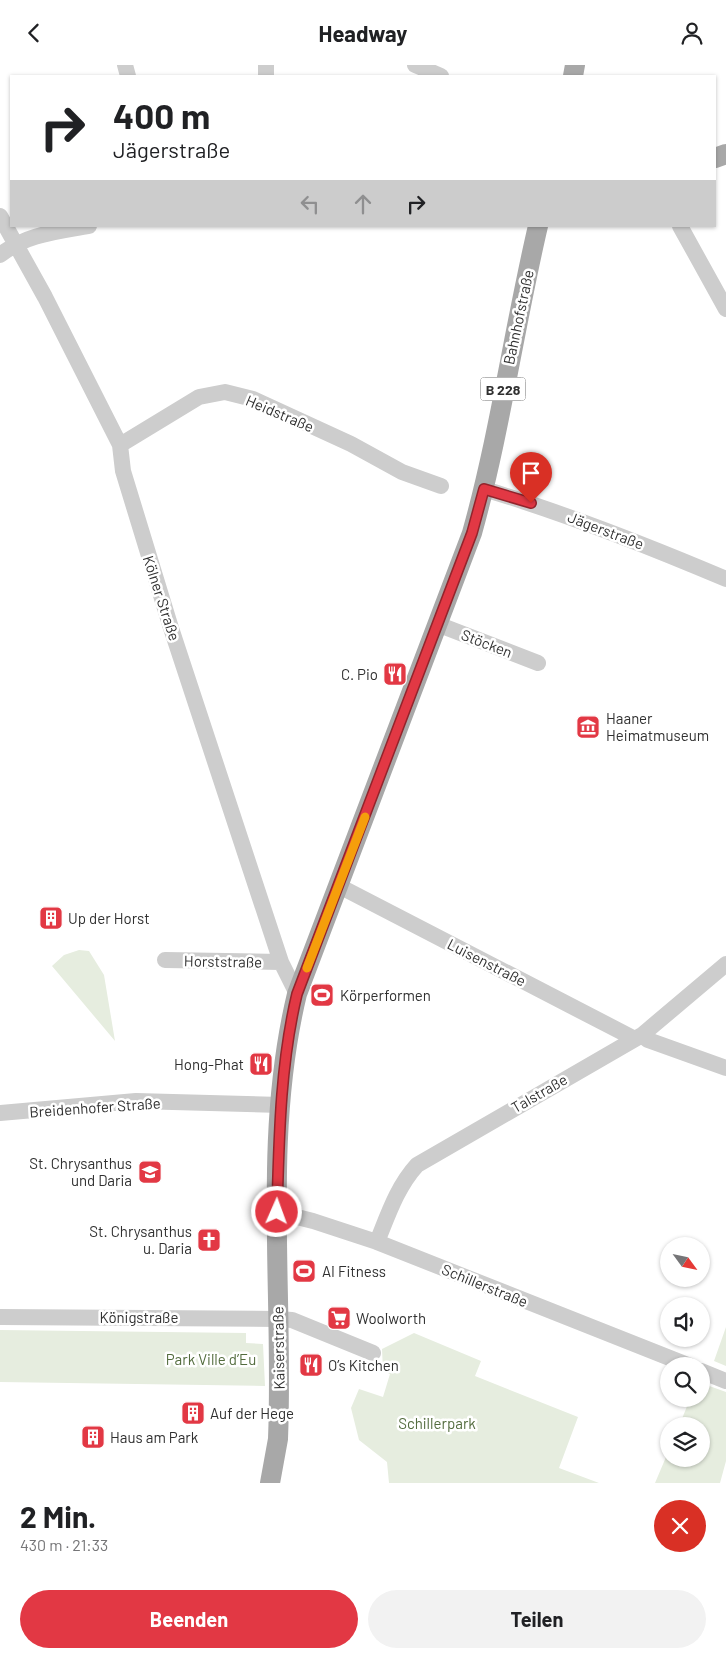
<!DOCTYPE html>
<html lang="de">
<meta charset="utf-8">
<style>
:root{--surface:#fff;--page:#f2f2f2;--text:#202124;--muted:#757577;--accent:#e23844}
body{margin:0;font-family:Barlow,sans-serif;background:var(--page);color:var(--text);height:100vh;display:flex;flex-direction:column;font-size:19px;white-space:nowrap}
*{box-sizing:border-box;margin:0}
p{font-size:16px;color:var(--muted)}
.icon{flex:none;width:28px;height:28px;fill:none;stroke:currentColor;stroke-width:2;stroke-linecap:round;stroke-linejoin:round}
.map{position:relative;height:1418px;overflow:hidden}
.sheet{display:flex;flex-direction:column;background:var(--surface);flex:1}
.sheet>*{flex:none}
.top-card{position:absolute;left:10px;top:10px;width:706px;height:152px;border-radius:0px;box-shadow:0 1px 4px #0004;background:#fff;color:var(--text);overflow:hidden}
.needle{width:32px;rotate:123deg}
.buttons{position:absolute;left:660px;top:1172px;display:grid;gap:10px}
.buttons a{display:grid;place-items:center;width:50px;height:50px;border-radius:50%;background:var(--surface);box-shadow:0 1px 4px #0004;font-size:25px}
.pin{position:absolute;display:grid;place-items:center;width:42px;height:42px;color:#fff;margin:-51px -21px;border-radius:50% 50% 50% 0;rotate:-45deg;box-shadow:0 0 5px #0007}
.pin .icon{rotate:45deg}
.me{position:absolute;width:55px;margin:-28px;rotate:2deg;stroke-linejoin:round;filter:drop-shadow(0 0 4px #0008)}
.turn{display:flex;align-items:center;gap:18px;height:105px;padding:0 20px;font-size:22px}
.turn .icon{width:65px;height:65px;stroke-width:2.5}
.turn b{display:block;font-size:35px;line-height:42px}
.lanes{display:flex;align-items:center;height:48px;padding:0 20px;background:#0003;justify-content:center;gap:25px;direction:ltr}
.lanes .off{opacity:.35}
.round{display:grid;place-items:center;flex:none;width:52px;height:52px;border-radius:26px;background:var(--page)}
.head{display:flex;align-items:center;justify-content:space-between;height:85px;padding:0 20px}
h1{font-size:30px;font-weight:700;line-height:38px}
.cta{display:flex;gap:10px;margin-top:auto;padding:10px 20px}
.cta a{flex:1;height:58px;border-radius:30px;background:var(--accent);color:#fff;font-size:20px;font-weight:700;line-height:58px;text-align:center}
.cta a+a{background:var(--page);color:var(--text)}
header{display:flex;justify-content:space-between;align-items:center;height:65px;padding:0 20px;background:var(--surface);font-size:22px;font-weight:700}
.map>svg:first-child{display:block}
</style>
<header><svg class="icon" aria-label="back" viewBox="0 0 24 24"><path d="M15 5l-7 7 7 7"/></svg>Headway<svg class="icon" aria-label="person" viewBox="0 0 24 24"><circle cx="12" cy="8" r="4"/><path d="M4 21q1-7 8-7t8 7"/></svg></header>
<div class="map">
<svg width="726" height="1418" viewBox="0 0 726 1418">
<rect width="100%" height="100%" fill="#fff"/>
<!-- green -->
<path fill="#e6eddf" d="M79,885L89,886L104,910L115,976L52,901L64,890Z
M726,1262V1301L714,1296Z
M0,1265L246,1268V1278L263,1279L265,1321L0,1317Z
M414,1268L481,1296L475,1311L578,1352L559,1403L599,1418H389L387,1397L359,1375L351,1343L359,1324L383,1332L390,1309L383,1306L382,1284Z
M701,1318L726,1327V1396L720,1418H655L669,1385V1394H701V1361H679L690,1334H701Z"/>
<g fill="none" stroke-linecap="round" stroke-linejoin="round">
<!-- minor -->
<path stroke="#cdcdcd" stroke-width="16" d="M125,0L128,11
M415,0L441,11
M266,11V0
M0,151L45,232L120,380L123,406L171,563L281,897L297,929
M680,161L726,244
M0,190C27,169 56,167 89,161
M120,380L199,332L225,327L253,334L351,379L402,407L441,421
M484,424C567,449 646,480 726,514
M437,559L538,598
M339,821L635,974
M165,895L281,897
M642,970L648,975L726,1003
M0,1048L136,1036L281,1040
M277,1147L313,1156L377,1177L690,1301
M377,1177C388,1150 397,1122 417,1100L642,970L726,899
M0,1252L278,1254L292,1255L373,1288
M701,1306L726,1316"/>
<!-- major -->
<path stroke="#a8a8a8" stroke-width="20" d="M573,11L575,0
M715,93L726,89
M270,1418L278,1374C284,1226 262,1074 297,929L472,468C500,368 514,263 538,161"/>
</g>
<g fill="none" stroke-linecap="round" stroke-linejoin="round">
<!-- route casing -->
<g stroke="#93242c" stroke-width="12">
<path id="route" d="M277,1147C279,1074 280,1000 297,929L472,468L484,424L531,438"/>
</g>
<!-- route -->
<use href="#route" stroke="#e23844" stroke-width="9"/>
<!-- slow -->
<path stroke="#f59e0b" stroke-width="9" d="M307,903L365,752"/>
</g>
<!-- icons -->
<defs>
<g id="restaurant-square" transform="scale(1.25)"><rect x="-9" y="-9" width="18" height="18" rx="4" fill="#e23844" stroke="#fff"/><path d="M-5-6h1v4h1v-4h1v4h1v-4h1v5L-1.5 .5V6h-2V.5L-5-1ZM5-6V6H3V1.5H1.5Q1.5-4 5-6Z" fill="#fff"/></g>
<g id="museum-square" transform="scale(1.25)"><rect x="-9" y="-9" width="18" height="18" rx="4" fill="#e23844" stroke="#fff"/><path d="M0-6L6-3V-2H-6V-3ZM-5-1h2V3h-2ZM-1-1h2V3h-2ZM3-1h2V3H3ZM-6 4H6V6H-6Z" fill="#fff"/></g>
<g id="building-square" transform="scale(1.25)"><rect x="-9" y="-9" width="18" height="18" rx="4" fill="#e23844" stroke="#fff"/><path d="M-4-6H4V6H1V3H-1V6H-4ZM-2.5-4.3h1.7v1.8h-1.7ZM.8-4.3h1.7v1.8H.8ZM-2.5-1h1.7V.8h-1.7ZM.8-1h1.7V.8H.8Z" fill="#fff"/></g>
<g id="stadium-square" transform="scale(1.25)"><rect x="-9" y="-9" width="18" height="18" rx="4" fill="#e23844" stroke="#fff"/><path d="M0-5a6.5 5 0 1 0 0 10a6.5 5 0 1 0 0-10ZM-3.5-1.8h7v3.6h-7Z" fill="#fff"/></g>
<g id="school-square" transform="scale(1.25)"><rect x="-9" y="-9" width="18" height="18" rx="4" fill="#e23844" stroke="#fff"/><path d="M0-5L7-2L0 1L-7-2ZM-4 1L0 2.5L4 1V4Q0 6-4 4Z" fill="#fff"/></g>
<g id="church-square" transform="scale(1.25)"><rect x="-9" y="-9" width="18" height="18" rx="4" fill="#e23844" stroke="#fff"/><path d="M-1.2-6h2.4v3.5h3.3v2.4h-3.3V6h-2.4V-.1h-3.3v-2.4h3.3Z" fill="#fff"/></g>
<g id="supermarket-square" transform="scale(1.25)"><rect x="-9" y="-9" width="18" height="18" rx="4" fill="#e23844" stroke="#fff"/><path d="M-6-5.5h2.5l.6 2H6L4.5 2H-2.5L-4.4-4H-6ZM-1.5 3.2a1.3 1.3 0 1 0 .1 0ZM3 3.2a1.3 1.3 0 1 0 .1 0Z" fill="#fff"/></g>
</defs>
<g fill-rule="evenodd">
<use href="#restaurant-square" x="395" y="609"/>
<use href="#museum-square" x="588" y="662"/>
<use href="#building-square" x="51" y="853"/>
<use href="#stadium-square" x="322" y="930"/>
<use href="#restaurant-square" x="261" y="999"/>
<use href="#school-square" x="150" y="1107"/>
<use href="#church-square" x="209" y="1175"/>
<use href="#stadium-square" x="304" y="1206"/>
<use href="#supermarket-square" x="339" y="1253"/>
<use href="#restaurant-square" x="311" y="1300"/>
<use href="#building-square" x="193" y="1348"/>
<use href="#building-square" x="93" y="1372"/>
</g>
<g text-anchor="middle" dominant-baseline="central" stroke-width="5" stroke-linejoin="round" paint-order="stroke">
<!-- shield labels -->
<rect fill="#fff" stroke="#6e6e6e" stroke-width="1" x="480.5" y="312.5" width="45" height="23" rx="4"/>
<g font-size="14" font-weight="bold" fill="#303030">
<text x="503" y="324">B 228</text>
</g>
<!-- street labels -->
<g font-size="15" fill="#303030" stroke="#fff">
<text transform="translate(518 252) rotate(-78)">Bahnhofstraße</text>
<text transform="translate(280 348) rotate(23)">Heidstraße</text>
<text transform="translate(606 465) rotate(21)">Jägerstraße</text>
<text transform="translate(162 533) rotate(72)">Kölner Straße</text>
<text transform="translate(487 578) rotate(21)">Stöcken</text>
<text transform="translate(223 896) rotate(1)">Horststraße</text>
<text transform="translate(487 897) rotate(27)">Luisenstraße</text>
<text transform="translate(539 1028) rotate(-30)">Talstraße</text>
<text transform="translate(95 1042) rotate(-4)">Breidenhofer Straße</text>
<text transform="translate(485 1220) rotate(22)">Schillerstraße</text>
<text x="139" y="1252">Königstraße</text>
<text transform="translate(278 1283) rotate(-91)">Kaiserstraße</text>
</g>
<!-- poi labels -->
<g font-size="15" fill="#303030" stroke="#fff" text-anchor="start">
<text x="378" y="609" text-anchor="end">C. Pio</text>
<text x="606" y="653">Haaner<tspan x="606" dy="17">Heimatmuseum</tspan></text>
<text x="68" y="853">Up der Horst</text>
<text x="340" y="930">Körperformen</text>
<text x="244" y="999" text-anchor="end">Hong-Phat</text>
<text x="132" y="1098" text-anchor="end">St. Chrysanthus<tspan x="132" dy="17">und Daria</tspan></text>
<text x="192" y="1166" text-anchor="end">St. Chrysanthus<tspan x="192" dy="17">u. Daria</tspan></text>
<text x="322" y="1206">AI Fitness</text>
<text x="356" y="1253">Woolworth</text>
<text x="328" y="1300">O’s Kitchen</text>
<text x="210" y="1348">Auf der Hege</text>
<text x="110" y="1372">Haus am Park</text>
</g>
<!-- park labels -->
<g font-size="15" fill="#536c3e" stroke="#fff">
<text x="211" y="1294">Park Ville d’Eu</text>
<text x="437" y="1358">Schillerpark</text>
</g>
</g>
</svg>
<div class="buttons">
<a><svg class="needle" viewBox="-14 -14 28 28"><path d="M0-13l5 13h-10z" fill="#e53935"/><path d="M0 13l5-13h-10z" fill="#757577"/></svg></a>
<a><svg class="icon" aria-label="sound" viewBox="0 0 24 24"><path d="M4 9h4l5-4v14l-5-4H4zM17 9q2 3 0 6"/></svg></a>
<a><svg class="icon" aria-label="search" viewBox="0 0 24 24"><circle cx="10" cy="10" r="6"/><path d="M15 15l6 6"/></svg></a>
<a><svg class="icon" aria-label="layers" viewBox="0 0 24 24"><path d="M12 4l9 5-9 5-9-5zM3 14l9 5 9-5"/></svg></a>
</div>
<div class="pin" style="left:531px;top:438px;background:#d93025"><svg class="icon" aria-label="arrive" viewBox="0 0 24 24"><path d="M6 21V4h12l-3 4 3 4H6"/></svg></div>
<svg class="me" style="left:277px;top:1147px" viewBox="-20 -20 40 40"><circle r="17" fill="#e23844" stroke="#fff" stroke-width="3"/><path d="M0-11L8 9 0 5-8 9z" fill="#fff"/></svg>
<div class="top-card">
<div class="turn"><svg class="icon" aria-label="right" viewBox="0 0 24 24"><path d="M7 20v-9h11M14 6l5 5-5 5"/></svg><div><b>400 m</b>Jägerstraße</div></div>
<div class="lanes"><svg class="icon off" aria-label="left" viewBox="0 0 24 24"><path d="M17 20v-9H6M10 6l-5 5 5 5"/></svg><svg class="icon off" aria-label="ahead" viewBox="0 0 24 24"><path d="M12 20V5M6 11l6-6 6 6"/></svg><svg class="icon" aria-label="right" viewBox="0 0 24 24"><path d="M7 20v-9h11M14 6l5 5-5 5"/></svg></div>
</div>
</div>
<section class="sheet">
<div class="head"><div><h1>2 Min.</h1><p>430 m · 21:33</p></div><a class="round" style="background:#d93025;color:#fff"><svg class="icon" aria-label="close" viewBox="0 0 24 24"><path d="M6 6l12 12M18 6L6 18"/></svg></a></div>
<div class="cta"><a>Beenden</a><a>Teilen</a></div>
</section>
